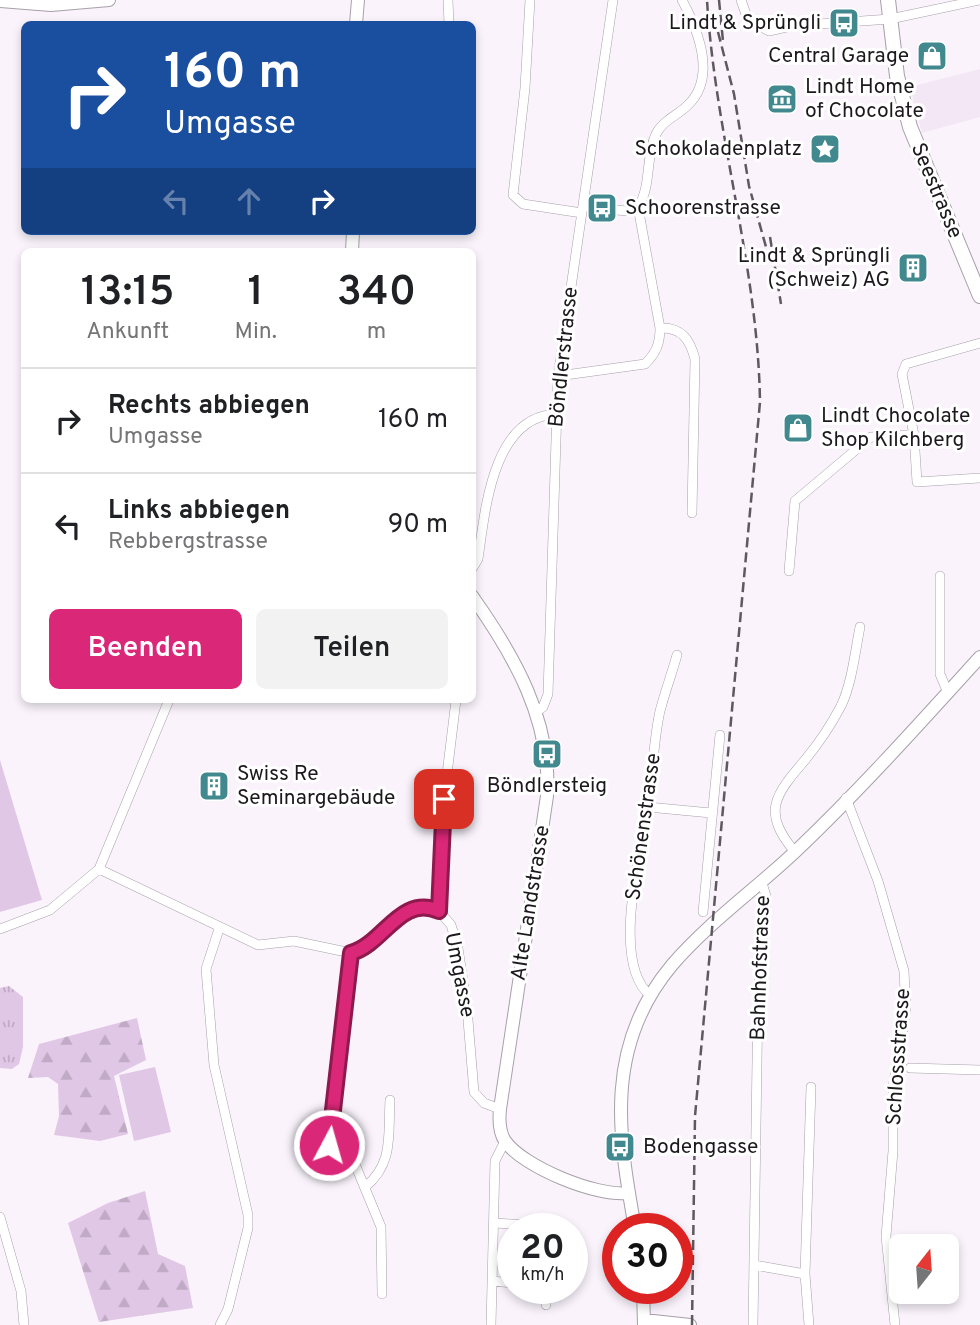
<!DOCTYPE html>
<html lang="de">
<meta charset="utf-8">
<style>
:root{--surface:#fff;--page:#f2f2f2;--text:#202124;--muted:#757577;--line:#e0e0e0;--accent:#db2777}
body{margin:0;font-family:Overpass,sans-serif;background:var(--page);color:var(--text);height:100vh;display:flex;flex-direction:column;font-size:26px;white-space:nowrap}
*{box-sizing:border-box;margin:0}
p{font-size:23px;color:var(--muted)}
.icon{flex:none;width:38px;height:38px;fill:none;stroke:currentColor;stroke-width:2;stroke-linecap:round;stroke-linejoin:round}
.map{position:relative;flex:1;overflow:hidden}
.details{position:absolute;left:21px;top:248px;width:455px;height:455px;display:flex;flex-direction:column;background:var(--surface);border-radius:10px;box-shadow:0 4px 10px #0003}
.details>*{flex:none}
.guide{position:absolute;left:21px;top:21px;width:455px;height:214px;border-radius:10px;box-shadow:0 4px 10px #0003;background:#1a4fa0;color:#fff;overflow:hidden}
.needle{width:46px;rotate:17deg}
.buttons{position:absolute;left:889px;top:1234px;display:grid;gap:14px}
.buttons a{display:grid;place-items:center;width:70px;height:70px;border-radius:10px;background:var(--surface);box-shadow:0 4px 10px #0003;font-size:35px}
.speed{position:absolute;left:497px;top:1213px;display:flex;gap:14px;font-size:35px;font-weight:700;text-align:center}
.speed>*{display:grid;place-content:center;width:91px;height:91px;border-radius:50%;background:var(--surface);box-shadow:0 4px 10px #0003;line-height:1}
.speed small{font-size:18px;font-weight:400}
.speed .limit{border:10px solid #d22;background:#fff;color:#111}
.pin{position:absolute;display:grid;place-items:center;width:60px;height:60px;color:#fff;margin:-30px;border-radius:14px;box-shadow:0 4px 10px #0006}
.me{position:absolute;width:77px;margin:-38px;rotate:6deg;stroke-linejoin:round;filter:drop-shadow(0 0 5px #0008)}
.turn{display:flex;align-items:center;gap:24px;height:147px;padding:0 28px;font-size:32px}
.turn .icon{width:91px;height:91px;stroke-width:2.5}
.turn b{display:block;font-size:49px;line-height:60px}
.lanes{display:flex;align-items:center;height:66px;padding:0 28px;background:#0003;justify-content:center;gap:35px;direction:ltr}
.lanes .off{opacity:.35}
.eta{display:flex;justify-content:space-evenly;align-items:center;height:119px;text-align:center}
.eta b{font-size:42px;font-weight:600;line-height:49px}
.button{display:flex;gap:14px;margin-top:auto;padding:14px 28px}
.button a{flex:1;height:80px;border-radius:10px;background:var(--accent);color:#fff;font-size:28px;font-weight:600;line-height:80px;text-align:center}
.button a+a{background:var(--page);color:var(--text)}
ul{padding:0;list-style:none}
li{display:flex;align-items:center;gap:21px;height:105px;padding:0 28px;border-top:2px solid var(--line)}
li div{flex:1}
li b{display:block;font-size:26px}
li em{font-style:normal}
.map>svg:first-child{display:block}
</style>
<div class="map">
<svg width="980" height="1325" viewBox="0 0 980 1325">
<defs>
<pattern id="grass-tufts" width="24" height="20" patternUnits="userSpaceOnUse" patternTransform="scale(1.75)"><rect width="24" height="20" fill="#e1c7e6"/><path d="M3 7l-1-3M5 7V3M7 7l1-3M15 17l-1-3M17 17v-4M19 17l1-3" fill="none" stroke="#c0aac5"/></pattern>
<pattern id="forest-firs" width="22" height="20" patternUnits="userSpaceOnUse" patternTransform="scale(1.75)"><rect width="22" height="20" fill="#e1c7e6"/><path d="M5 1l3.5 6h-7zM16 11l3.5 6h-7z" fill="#c0aac5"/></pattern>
</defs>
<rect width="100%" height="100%" fill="#faf3fc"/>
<!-- built -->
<path fill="#f3e6f5" d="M980,69V117L922,133L910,87Z"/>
<!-- grass -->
<path fill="url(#grass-tufts)" d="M9,986L23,997V1047L19,1064L12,1069L0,1068V988Z"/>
<!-- forest -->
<path fill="url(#forest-firs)" d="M137,1018L146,1060L114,1076L128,1134L100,1141L54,1135L59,1116L58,1084L48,1077L28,1078L39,1044Z
M145,1191L158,1254L185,1266L193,1308L99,1322L68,1223L108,1203Z"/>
<!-- garden -->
<path fill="#e1c7e6" d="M0,760L42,900L0,912Z
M155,1067L171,1132L134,1141L119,1075Z"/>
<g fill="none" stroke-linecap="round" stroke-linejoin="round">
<!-- street casing -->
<g stroke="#a7a0a8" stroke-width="10">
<path id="street" d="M448,0L449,24
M530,0L525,88L513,195L523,204L582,213
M741,0L748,20L769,31L791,26L890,19L980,0
M583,206L626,211L638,207C652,186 645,157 656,134C663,120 677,116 688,105C717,77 698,30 682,0
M660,328C682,327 690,340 695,359L692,513
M980,343L906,364L902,374L914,435L917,482L980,478
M558,376L645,364C656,353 660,344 660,328L638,207
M472,569L478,559C485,512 492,417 556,414
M789,571L795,501L871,437L914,435
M940,576V674L948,693
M536,712L543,707L548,694L558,376L613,0
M846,798L878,881L904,971L906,1011L893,1087V1151L886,1236L895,1325
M648,807L711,813
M795,852C761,812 775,795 805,760C819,743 831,725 841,706C852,683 855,652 860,627
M99,869L258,945L294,941L351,953L374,942L406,911L424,906L439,911L451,925L458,948L467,1008L474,1092L484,1103L500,1109
M439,911L444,799L456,700
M703,912L720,735
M0,929L50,910L99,869L169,700
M219,929L206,969L214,1065L248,1215V1228L228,1309L220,1325
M351,953L333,1111L381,1227L382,1294
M651,996C610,965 641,850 648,806C653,775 653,742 660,711C665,692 672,673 677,655
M910,1068L980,1070
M329,1145L333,1112
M365,1187C394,1164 388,1134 390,1100
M0,1217L21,1291L24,1325
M495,1223L554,1227
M754,1265L805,1274
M492,1281L513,1283
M545,1288L546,1305
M491,1325L495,1161L505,1141
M753,1325L758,995L766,896L762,883
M809,1325L805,1274L811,1087"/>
</g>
<!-- secondary casing -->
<g stroke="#a7a0a8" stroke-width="14">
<path id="secondary" d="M0,1L51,5L109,0
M356,24L358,0
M352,252L353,231
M472,596C514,655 552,721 547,796L500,1109C499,1119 499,1132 505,1141C523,1167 597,1197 628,1193
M635,1228C618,1134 604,1046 672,965C709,922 756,889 797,850C861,789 921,722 980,657
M643,1288L644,1325
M644,1320L690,1325"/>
</g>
<!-- primary casing -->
<g stroke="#a7a0a8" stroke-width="16">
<path id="primary" d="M888,0L897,76L910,127L980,296"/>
</g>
<!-- street -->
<use href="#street" stroke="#fff" stroke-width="9"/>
<!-- secondary -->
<use href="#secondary" stroke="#fff" stroke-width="12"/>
<!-- primary -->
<use href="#primary" stroke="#fff" stroke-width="14"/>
<!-- rail -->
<path stroke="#5d595e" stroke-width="2.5" stroke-dasharray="10 5" stroke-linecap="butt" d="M719,0L723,41
M718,32L734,94L749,186L766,247
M770,237L781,304
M692,1325L695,1116L760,402C758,266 715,135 707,0"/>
</g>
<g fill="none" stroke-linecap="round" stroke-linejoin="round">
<!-- route casing -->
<g stroke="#8e194d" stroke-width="18">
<path id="route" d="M329,1145L351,953C384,944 400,894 439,911L444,799"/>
</g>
<!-- route -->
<use href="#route" stroke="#db2777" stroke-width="12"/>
</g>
<!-- icons -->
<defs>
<g id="bus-square" transform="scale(1.575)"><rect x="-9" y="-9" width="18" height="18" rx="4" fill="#41898e" stroke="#fff"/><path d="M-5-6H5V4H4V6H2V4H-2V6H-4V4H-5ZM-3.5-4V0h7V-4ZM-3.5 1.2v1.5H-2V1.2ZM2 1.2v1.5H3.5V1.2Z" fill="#fff"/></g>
<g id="shop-square" transform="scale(1.575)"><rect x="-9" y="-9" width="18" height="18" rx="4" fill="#41898e" stroke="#fff"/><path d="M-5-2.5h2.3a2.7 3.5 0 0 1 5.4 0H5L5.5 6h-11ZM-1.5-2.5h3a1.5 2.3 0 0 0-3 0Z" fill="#fff"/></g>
<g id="museum-square" transform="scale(1.575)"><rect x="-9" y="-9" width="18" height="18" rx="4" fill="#41898e" stroke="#fff"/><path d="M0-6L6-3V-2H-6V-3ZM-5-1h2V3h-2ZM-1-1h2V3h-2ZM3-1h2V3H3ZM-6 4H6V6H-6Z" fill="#fff"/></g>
<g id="sight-square" transform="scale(1.575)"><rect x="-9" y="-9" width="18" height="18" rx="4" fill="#41898e" stroke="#fff"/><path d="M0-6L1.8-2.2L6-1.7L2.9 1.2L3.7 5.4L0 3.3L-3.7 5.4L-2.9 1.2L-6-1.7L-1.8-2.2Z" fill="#fff"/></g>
<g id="building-square" transform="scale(1.575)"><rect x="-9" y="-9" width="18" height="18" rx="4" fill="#41898e" stroke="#fff"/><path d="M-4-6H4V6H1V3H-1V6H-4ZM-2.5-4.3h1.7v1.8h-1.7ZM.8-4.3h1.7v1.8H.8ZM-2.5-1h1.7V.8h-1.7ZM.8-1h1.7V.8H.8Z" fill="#fff"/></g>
</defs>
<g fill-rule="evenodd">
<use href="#bus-square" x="844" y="23"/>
<use href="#shop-square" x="932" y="56"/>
<use href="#museum-square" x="782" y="99"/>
<use href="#sight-square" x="825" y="149"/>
<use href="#bus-square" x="602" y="208"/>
<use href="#building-square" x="913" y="268"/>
<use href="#shop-square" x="798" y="428"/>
<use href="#bus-square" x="547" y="754"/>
<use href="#building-square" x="214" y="786"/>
<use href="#bus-square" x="620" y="1147"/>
</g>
<g text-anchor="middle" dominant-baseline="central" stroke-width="6" stroke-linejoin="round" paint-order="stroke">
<!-- poi labels -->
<g font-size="21" fill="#1c191c" stroke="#fff" text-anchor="start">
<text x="821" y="23" text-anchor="end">Lindt &amp; Sprüngli</text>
<text x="909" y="56" text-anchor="end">Central Garage</text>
<text x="805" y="87">Lindt Home<tspan x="805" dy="24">of Chocolate</tspan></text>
<text x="802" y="149" text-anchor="end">Schokoladenplatz</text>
<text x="625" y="208">Schoorenstrasse</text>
<text x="890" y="256" text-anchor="end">Lindt &amp; Sprüngli<tspan x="890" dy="24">(Schweiz) AG</tspan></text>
<text x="821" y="416">Lindt Chocolate<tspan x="821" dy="24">Shop Kilchberg</tspan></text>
<text x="237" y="774">Swiss Re<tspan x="237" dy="24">Seminargebäude</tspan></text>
<text x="547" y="786" text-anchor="middle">Böndlersteig</text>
<text x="643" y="1147">Bodengasse</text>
</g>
<!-- street labels -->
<g font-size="21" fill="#1c191c" stroke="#fff">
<text transform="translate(936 191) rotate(67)">Seestrasse</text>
<text transform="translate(564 357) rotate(-84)">Böndlerstrasse</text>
<text transform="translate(644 827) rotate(-82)">Schönenstrasse</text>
<text transform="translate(531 903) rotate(-81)">Alte Landstrasse</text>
<text transform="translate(761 968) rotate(-88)">Bahnhofstrasse</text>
<text transform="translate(459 975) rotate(79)">Umgasse</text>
<text transform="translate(899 1057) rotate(-86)">Schlossstrasse</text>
</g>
</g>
</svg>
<div class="buttons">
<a><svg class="needle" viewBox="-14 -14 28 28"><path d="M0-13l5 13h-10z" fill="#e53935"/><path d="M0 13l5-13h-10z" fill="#757577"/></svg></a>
</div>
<div class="speed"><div>20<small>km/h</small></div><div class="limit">30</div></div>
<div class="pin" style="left:444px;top:799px;background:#d93025"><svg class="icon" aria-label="arrive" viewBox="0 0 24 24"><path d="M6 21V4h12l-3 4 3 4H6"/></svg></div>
<svg class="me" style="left:329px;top:1145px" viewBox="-20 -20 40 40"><circle r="17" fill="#db2777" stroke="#fff" stroke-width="3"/><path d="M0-11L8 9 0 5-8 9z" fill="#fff"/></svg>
<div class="guide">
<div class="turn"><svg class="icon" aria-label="right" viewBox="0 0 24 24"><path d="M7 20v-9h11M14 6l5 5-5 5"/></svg><div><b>160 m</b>Umgasse</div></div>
<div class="lanes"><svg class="icon off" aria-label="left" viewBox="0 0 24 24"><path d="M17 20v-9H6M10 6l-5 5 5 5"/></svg><svg class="icon off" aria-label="ahead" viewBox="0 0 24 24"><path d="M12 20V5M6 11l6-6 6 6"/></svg><svg class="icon" aria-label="right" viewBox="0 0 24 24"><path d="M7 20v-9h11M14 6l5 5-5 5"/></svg></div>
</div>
<section class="details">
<div class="eta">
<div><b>13:15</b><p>Ankunft</p></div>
<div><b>1</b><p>Min.</p></div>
<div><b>340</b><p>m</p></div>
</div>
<ul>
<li><svg class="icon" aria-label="right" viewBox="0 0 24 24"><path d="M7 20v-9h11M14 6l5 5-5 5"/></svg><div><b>Rechts abbiegen</b><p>Umgasse</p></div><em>160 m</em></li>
<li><svg class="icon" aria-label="left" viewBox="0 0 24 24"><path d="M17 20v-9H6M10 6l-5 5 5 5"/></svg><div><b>Links abbiegen</b><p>Rebbergstrasse</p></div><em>90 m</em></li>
</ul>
<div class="button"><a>Beenden</a><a>Teilen</a></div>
</section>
</div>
